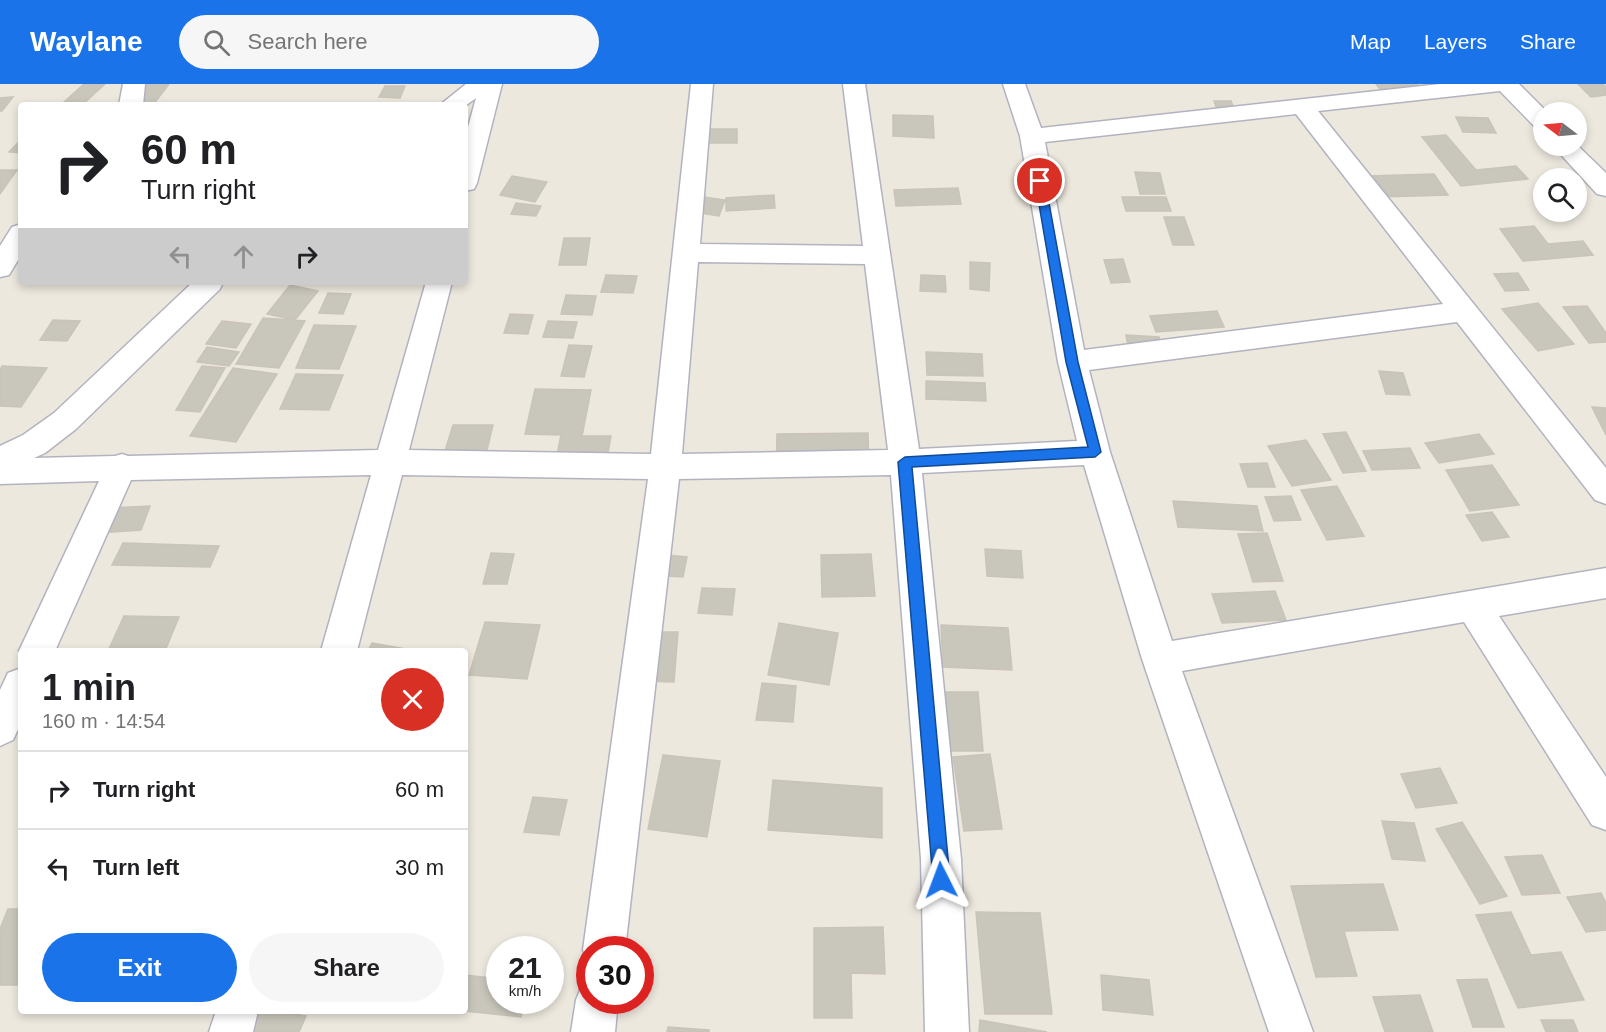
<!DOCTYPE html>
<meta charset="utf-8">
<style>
:root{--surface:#fff;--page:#f6f6f6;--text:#202124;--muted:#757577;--line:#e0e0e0;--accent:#1a73e8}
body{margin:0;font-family:Helvetica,sans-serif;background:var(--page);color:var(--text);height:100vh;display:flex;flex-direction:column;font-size:22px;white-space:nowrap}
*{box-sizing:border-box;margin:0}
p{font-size:20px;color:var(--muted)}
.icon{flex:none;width:33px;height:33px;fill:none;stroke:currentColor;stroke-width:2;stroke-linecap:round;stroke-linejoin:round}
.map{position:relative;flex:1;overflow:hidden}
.drawer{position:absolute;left:18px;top:564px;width:450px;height:366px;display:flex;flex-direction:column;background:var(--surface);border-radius:6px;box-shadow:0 3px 9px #0003}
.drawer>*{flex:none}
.banner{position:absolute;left:18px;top:18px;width:450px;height:183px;border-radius:6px;box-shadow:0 3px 9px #0003;background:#fff;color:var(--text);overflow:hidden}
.needle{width:39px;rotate:286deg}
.fabs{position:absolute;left:1533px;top:18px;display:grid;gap:12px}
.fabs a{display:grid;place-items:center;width:54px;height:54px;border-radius:50%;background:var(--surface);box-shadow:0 3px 9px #0003;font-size:30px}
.speed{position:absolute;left:486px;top:852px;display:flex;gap:12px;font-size:30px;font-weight:700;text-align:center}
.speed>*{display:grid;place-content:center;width:78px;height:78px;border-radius:50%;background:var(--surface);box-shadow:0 3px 9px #0003;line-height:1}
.speed small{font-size:15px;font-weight:400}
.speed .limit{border:9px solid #d22;background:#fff;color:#111}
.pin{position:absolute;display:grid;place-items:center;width:51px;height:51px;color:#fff;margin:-26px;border:3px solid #fff;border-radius:50%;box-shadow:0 2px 6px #0007}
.me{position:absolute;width:66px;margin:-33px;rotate:357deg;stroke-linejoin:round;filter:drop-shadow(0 0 4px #0008)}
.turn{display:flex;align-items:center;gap:21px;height:126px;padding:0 24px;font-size:27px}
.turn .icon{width:78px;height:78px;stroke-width:2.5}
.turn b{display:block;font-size:42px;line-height:51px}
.lanes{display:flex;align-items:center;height:57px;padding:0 24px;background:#0003;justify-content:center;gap:30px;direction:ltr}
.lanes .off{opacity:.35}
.round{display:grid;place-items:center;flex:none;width:63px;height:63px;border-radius:32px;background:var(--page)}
.head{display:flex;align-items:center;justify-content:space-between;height:102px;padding:0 24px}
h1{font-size:36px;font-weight:600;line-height:45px}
.action{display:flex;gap:12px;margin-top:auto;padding:12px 24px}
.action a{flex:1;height:69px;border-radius:36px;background:var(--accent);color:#fff;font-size:24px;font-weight:600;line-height:69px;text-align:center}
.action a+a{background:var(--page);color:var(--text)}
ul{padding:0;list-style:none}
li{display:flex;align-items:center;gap:18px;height:78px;padding:0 24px;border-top:2px solid var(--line)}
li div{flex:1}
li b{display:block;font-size:22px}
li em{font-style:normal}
header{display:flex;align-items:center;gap:36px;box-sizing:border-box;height:84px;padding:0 30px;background:var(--accent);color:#fff}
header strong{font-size:28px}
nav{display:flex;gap:33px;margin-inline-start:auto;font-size:21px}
.search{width:420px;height:54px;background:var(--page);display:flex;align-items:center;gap:15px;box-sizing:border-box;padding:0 21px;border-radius:33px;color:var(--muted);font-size:22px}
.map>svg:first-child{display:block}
</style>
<header>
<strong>Waylane</strong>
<div class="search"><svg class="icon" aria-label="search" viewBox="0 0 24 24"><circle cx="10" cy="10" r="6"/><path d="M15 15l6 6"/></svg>Search here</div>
<nav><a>Map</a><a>Layers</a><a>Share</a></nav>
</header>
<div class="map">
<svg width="1606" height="948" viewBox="0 0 1606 948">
<rect width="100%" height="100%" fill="#ede8de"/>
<!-- building -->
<path fill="#c9c6bc" stroke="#c9c4b7" stroke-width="1.5" d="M84,0H105L82,21L64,18Z
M145,0H169L153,21H128Z
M1376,0H1417L1424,10L1385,12Z
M1578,0H1603L1606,3V11L1591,13Z
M385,2H405L400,14L379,13Z
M13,13L2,27H0V14Z
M1214,17H1231L1237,33H1220Z
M893,31L933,32L934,54L893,52Z
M1456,33L1488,34L1496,49L1463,48Z
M699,45H737V59H698Z
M1446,51L1476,86L1516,82L1528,95L1461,102L1422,53Z
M20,57L21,69L9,68Z
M0,86H17L0,110Z
M1135,88L1160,89L1165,110H1140Z
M1434,90L1448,111L1380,113L1368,92Z
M512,92L547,98L535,118L500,111Z
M958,104L961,120L896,122L894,106Z
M774,111L775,124L726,127V114Z
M704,113L725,116L719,132L699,129Z
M1122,113H1166L1171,127H1126Z
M516,119L541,122L536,132L511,130Z
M1164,133H1184L1194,161H1173Z
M1534,142L1548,160L1583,157L1593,171L1523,177L1500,145Z
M564,154H590L586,181H559Z
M1123,175L1130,198L1111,199L1104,176Z
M970,178L990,179L989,207L970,205Z
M1518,189L1529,206L1505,207L1494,190Z
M606,191L637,192L633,209L601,208Z
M921,191L945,192L946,208L920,207Z
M290,201L318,207L295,236L267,230Z
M328,209L351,210L343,230L319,229Z
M566,211L596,212L592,231L561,230Z
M1538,219L1574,260L1538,267L1502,225Z
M1587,222L1606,249V258L1589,259L1563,223Z
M1217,227L1224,243L1156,248L1150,232Z
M510,230L533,231L528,250L504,249Z
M263,234L305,237L279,284L236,280Z
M53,236L80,237L67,257L40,256Z
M222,237L251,240L236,264L206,260Z
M548,237L577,238L573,254L543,253Z
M314,241L356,242L339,285L296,284Z
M1126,251L1159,253L1161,269L1129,268Z
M569,261L592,262L584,293L561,292Z
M207,263L239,268L229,282L197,278Z
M926,268L982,270L983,292L927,291Z
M2,282L47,284L21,323L0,322V286Z
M202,282L225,284L200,328L176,326Z
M233,284L277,290L236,358L190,352Z
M1379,287L1403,289L1410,311L1386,310Z
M296,290L343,291L329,326L280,325Z
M926,297L985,299L986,317L926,315Z
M535,305L591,306L582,352H611L604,391L553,390L561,351L525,350Z
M1592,323L1606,324V351Z
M453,341H493L482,387L439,386Z
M1346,348L1366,387L1343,389L1323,350Z
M868,349L869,389H776L777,350Z
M1479,350L1494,370L1439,379L1425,359Z
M1306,356L1331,396L1292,402L1268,362Z
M1410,364L1420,384L1372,386L1363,367Z
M1267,379L1275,403H1248L1240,380Z
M1492,381L1519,421L1470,427L1446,386Z
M1337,402L1364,452L1327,456L1301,406Z
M1291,412L1301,436L1274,437L1265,413Z
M1173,417L1257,422L1263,447L1178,443Z
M150,422L141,446L100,449L109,424Z
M1492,428L1509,453L1482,457L1466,431Z
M1267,449L1283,497L1253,498L1238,450Z
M123,459L219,462L210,483L112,481Z
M985,465L1021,467L1023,494L987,492Z
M491,469L514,470L507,500H483Z
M656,470L687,473L683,493L651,491Z
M871,470L875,512L822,513L821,471Z
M702,504L735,505L732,531L698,529Z
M1275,507L1286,536L1222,539L1212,510Z
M124,532L179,533L165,567H108Z
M485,538L540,541L527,595L469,591Z
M779,539L838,549L829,601L768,591Z
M941,541L1008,544L1012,586L943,583Z
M645,548H678L674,598L640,597Z
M372,559L417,567H368Z
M762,599L796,602L793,638L756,636Z
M944,608H978L983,667H948Z
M990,670L1002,745L964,747L953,673Z
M663,671L720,677L707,753L648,745Z
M1440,684L1457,719L1416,724L1401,690Z
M773,696L882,704V754L768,746Z
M533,713L567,716L559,751L524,748Z
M1382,737L1414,739L1425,777L1392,775Z
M1462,738L1507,812L1480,820L1436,745Z
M1542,771L1560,809L1522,811L1505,773Z
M1383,800L1398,846L1344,847L1357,892L1316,893L1291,802Z
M1601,809L1606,819V846L1586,848L1567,813Z
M8,825H21V901H0V845Z
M976,828L1040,829L1052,930H985Z
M1511,828L1531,871L1561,868L1584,916L1518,924L1476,831Z
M883,843L885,890L851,889L852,934H814V844Z
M465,891L500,895V916H525L521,933L465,927Z
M1101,891L1149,896L1153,931L1103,926Z
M1487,895L1504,943H1473L1457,896Z
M1420,911L1433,948H1385L1373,913Z
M260,927H280L306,932L299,948H251Z
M980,936L1047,948H979Z
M1541,936H1573L1578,948H1546Z
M668,943L709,946V948H667Z"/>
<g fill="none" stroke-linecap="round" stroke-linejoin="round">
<!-- minor casing -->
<g stroke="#b2b3bf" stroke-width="3">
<path id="minor" d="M123,0H145L143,21H119Z
M466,0H502L477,99L474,105L465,107V54L476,14L465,22L440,21Z
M691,0H713L700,160L863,162L843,0H865L919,365L1077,357L1058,278L1020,52L1003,0H1025L1041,44L1440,0H1519L1547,28H1544V46L1536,44L1500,7L1318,27L1606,384V420L1595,416L1457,238L1089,286L1110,368L1172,557L1606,484V514L1499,532L1606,693V746L1592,741L1464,538L1182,587L1313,948H1269L1142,575L1084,381L922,389L961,775L969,948H925L921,775L891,391L679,395L625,866H590V881L583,866L648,395L402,391L357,567H321L371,391L131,396L55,567H21V570L19,567L99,397L0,400V362L23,351L54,329L193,198H223L220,205L76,345L45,369L34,374L115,372L122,370L128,372L378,366L426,198H452L409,366L651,370ZM1296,30L1443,220L1084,266L1045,58ZM698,178L865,180L888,366L682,370Z
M1576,60L1606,89V112L1597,110L1553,62Z
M21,140V171L9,191L0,193V162L12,143Z
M21,584V639L13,656L0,662V606L8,589Z
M590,898V916H618L615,948H571L576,916L582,901Z
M216,927H258L253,948H209Z"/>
</g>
<!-- minor -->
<use href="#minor" fill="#fff" fill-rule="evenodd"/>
</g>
<!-- route -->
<path fill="#1a73e8" stroke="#114b97" stroke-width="1.5" d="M1040,94L1045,97L1078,278L1101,368L1095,373L912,383L950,796L947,802L941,805L935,802L933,796L898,378L905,373L1088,363L1066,278L1035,97Z"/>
</svg>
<div class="fabs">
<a><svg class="needle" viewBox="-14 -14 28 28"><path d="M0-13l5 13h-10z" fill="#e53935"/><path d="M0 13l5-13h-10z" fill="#757577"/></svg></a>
<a><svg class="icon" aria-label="search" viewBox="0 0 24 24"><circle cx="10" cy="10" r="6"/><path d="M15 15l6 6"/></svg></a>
</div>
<div class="speed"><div>21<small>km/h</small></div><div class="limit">30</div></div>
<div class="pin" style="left:1040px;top:97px;background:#d93025"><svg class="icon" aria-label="arrive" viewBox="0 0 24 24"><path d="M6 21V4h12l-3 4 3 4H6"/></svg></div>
<svg class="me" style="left:941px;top:796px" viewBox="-20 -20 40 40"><path d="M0-17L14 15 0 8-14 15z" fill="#1a73e8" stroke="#fff" stroke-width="4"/></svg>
<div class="banner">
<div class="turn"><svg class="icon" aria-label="right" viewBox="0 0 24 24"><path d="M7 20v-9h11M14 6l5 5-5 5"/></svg><div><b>60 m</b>Turn right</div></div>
<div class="lanes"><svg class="icon off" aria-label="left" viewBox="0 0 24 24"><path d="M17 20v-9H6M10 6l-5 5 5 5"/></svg><svg class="icon off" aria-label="ahead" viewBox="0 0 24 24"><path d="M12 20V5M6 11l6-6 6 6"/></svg><svg class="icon" aria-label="right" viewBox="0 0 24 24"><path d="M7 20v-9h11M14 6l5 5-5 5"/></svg></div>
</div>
<section class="drawer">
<div class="head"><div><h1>1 min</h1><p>160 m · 14:54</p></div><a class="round" style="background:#d93025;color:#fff"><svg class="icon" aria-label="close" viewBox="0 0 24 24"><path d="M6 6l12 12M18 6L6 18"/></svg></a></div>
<ul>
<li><svg class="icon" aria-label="right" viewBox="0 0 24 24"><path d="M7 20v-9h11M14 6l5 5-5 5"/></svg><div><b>Turn right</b></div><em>60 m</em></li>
<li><svg class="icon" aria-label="left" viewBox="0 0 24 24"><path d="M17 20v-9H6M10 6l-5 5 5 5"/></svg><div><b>Turn left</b></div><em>30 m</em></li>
</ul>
<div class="action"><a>Exit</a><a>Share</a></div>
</section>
</div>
